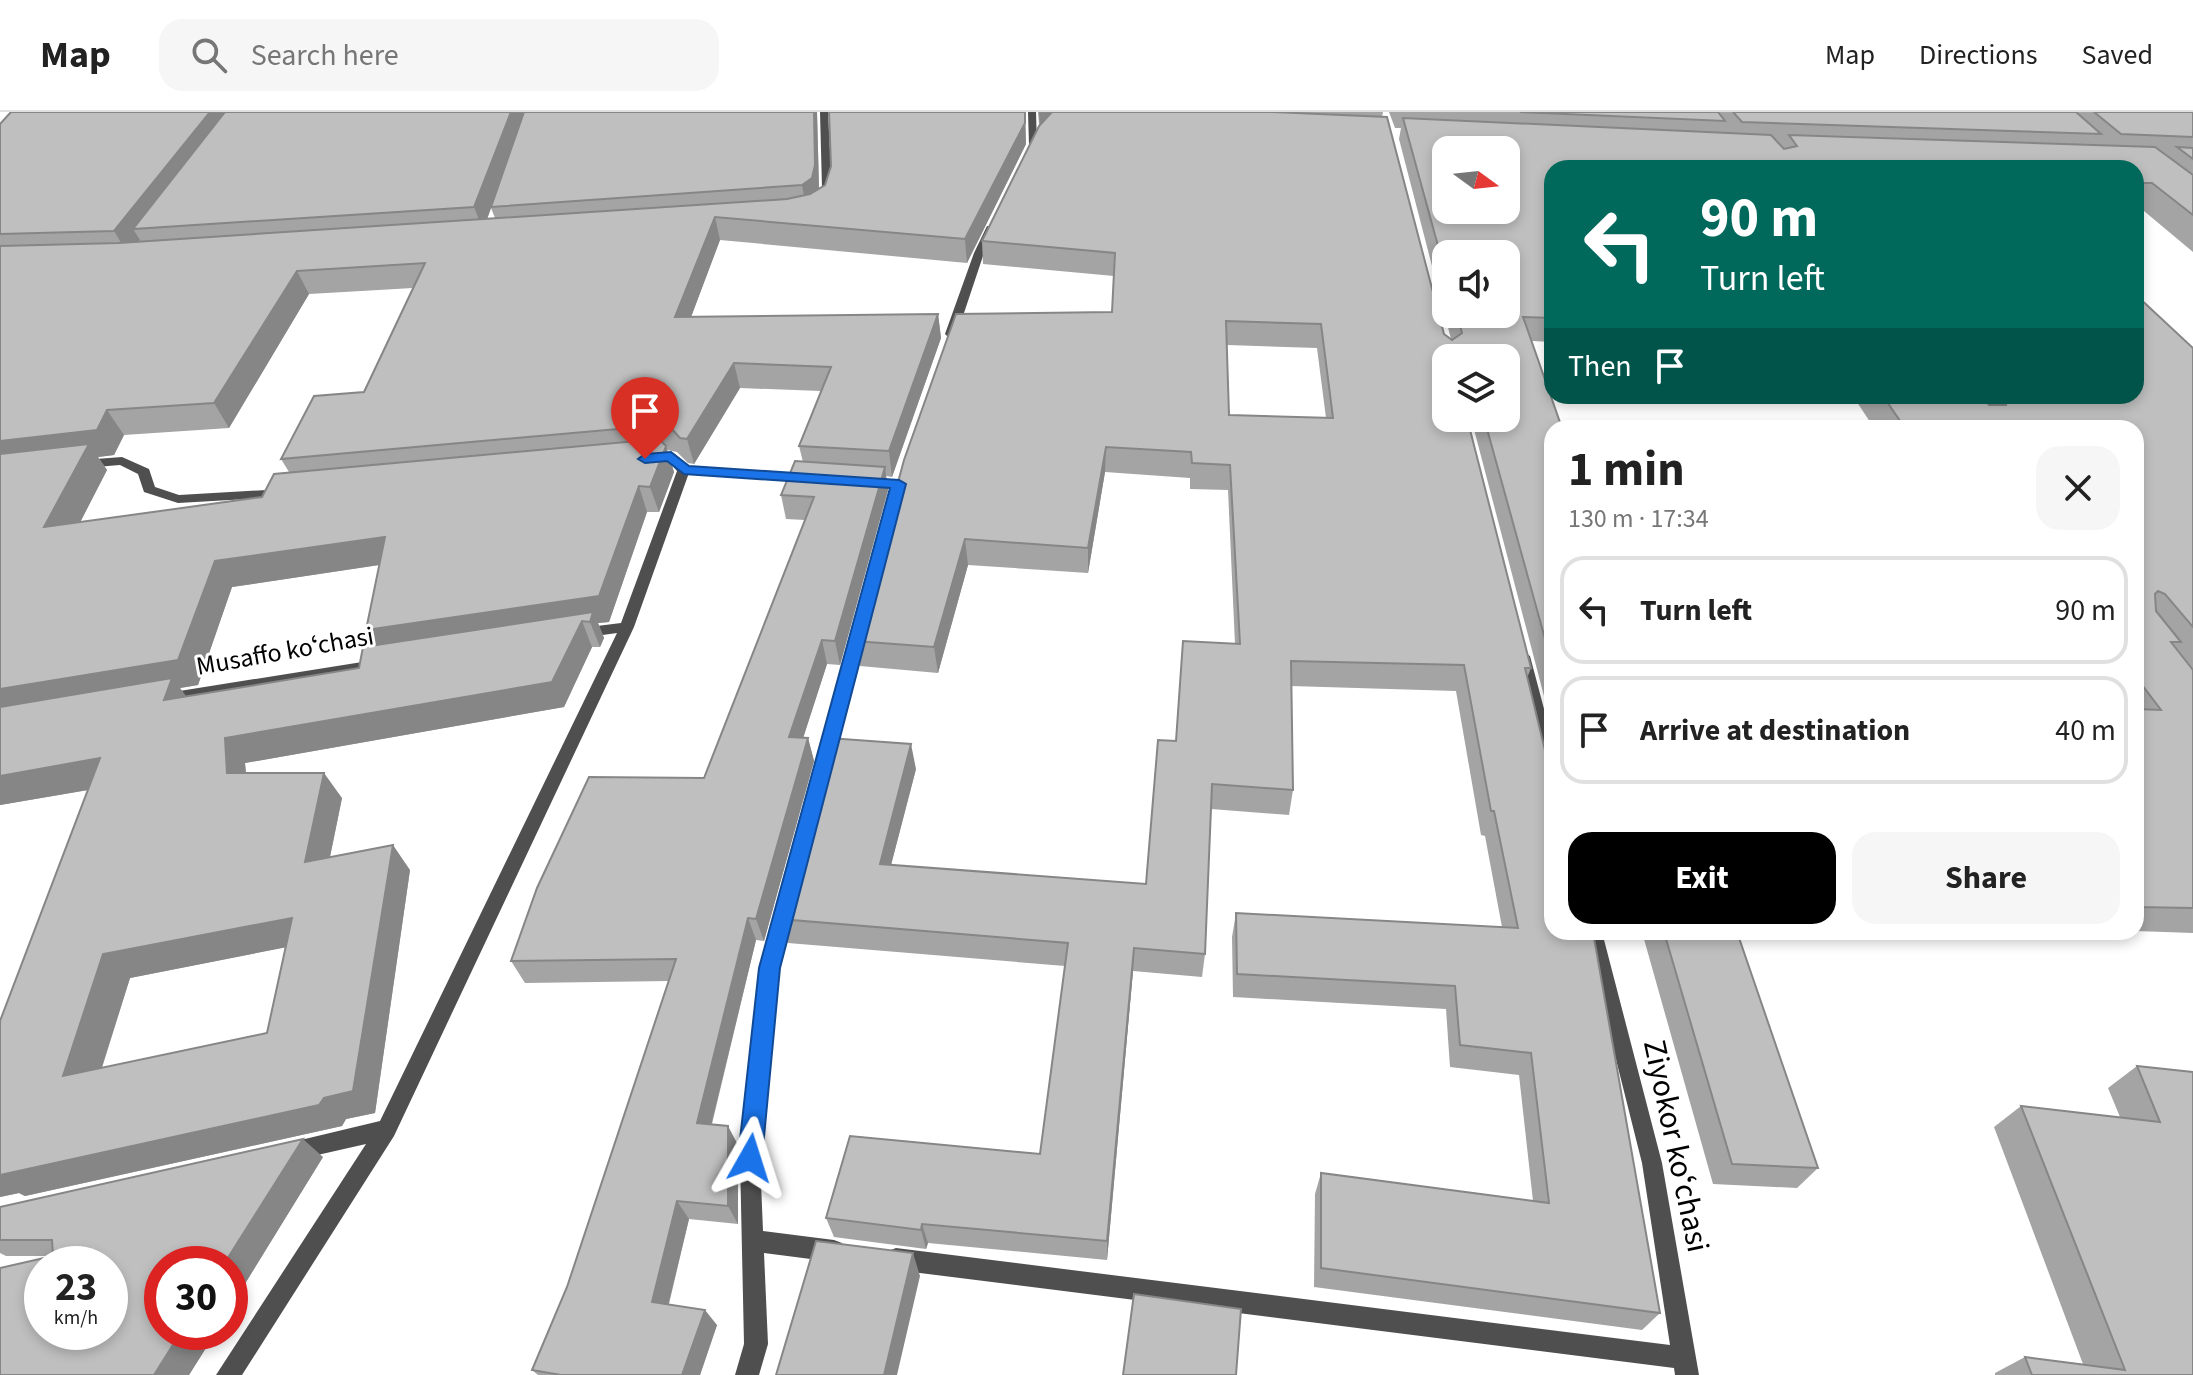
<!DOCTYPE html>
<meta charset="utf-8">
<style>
:root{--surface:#fff;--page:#f6f6f6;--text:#222;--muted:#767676;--line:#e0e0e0;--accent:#000}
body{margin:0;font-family:"Source Sans 3",sans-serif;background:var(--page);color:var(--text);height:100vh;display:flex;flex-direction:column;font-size:30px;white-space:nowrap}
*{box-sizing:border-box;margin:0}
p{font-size:26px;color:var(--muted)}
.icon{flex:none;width:44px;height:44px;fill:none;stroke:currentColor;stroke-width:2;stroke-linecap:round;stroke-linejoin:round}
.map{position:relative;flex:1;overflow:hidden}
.drawer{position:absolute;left:1544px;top:308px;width:600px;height:520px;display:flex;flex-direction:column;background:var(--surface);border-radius:24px;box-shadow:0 4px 12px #0003}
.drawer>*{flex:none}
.hud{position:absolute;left:1544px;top:48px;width:600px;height:244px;border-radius:24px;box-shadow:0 4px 12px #0003;background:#00695c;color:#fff;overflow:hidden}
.needle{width:52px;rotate:105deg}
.fabs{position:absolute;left:1432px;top:24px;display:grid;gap:16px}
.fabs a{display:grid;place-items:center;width:88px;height:88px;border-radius:16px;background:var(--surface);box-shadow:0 4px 12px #0003;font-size:40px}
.speed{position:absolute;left:24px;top:1134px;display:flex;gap:16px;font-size:40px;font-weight:700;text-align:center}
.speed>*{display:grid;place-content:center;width:104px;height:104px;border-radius:50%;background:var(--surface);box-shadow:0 4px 12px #0003;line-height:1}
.speed small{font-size:20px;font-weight:400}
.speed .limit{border:12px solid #d22;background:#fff;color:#111}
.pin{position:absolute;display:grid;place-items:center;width:68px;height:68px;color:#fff;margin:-82px -34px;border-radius:50% 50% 50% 0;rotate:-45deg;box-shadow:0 0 8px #0007}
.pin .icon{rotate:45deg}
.me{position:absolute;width:88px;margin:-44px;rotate:6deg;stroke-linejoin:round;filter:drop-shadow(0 0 6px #0008)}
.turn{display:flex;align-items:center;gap:28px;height:168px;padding:0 24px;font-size:36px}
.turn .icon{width:104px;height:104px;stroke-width:2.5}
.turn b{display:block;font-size:56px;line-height:68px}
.then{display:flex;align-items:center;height:76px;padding:0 24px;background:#0003;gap:16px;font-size:30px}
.round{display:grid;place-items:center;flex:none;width:84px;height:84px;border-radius:24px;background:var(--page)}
.headline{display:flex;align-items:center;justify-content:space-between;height:136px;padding:0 24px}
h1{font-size:48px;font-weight:700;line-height:60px}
.primary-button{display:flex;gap:16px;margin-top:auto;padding:16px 24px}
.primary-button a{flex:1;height:92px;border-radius:24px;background:var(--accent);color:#fff;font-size:32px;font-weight:700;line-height:92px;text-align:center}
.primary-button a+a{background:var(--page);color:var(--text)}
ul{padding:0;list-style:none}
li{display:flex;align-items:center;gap:24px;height:108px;margin:0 16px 12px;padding:0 8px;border:4px solid var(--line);border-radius:24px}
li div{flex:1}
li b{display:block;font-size:30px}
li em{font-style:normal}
header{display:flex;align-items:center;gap:48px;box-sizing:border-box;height:112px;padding:0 40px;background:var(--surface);border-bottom:2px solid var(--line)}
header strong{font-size:38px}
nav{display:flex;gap:44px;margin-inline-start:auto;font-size:28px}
.search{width:560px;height:72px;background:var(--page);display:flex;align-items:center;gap:20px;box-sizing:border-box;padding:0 28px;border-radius:24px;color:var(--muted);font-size:30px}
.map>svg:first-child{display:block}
</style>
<header>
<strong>Map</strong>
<div class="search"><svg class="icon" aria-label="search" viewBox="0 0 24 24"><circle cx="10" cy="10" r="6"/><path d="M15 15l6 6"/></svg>Search here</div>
<nav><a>Map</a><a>Directions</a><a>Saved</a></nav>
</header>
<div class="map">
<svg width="2193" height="1263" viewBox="0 0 2193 1263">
<rect width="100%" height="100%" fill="#fff"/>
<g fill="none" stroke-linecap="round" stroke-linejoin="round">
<!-- service -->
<path fill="#4f4f4f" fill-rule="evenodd" d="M1028,0H1036L1037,33L1033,36L1029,33Z
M684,354L807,362L813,366L807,370L679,361V355Z
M866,366L899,368L905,372L899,376L861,373V367Z"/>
<!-- minor -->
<path fill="#4f4f4f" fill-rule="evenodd" d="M820,0H828L832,76L829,90L824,93L819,90L822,76Z
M987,114L996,116L984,141L957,222L947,224L945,222L974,141Z
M671,341L675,342L690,358L634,515L394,1024L242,1263H216L366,1032L291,1049L284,1046L281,1039L284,1032L380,1009L617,521L581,526L574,521L581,516L621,511L677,359L668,349L648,350L642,346L648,342Z
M122,345L149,357L155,375L179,383L283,377L290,381L283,385L178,391L144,380L138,362L120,353L83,356L77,352L83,348Z
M862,506L869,511L833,647L831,651H819L817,647L855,511Z
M1523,539L1530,544L1552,627V664L1546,662L1544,658L1516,544Z
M381,547L389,552L386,556L167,593L159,587L167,581Z
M786,786L792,788L795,793L778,856L760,1046L763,1119L834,1128L842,1131L845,1139L842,1147L834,1150L764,1141L768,1232L759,1263H735L744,1232L740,1046L760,856L777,793L780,788Z
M1584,820H1602L1662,1051L1699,1263H1675L1674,1256L896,1158L888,1155L885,1147L888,1139L896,1136L1670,1233L1642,1051Z"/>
</g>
<!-- wall -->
<path fill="#a4a4a4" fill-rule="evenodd" d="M817,0L819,77L1025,0L1026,32L967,151L720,128L691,205L938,202L941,226L892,365L886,364L888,378L840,553L827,552L803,626H808L814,649L764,829L756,828L712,1012L738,1033V1112L689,1107L669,1192L717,1213L700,1263H538L532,1258L567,1175L669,869L525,871L511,849L704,666L805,408L786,407L781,383L803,350L799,334L821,279L740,276L694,352L688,351L677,340L667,338L674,360L659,400H647L609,510L598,511L604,526L600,535H592L564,595L245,651L246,661L342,686L330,745L410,758L375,1001L346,1007L342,1014L25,1084L19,1081L0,1085V909L88,678L0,693V12ZM491,96L495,106L487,107ZM413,176L364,280L281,347L289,360L262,385L80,410L107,358L98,345L114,343L124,323L229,316L309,182ZM379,453L375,533L359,556L186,585L180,576L198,573L232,475ZM286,835L267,921L102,956L130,866Z
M1038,0H1383L1382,5L1444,222L1451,227L1399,27L1401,16H1395L1389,0H2193V140L2138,94L2136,93V56H1552V230L1532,229L1552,316V584H1544L1471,306H1506L1446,246L1531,556L1527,566L1660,1201L1642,1218L1314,1175L1315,1082L1321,1061L1533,1089L1519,963L1450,955L1446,897L1233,885L1232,825L1236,801L1502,815L1485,724L1481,723L1456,579L1291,574L1293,678L1289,703L1211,697L1205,842L1202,865L1133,859L1107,1148L928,1131L926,1137L834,1125L826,1106L1040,1042L1065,854L788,831L780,807L916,657L891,753L1146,772L1176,629L1235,532L1228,378L1190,377V366L1105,360L1088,461L968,453L938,561L860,554L855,529L1112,200L1114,164L983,152L982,129L1039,13ZM1446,142L1506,202H1446ZM1227,233L1317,236L1326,306L1229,303Z
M2193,236V821L2136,819V316H1874L1853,284H2136Z
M1642,820H1737L1818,1056L1797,1076L1713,1072Z
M2137,954L2193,960V1263H1995V1261L2025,1245L2083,1252L1994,1015L2021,994L2120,1005L2108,976Z
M323,1045L230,1196V1152L216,1220L189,1263H0L50,1144H6L0,1141V1095Z"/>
<!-- shaded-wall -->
<path fill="#868686" d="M210,0H238L133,117L140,128L128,142L114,119Z
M511,0H526L483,118L474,95Z
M814,0H817L819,76L816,88L806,95L802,73Z
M1025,0L1026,32L967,151L965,127Z
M1039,0H1093L1040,16Z
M715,105L720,128L682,229L675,205Z
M297,159L309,182L229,316L214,291Z
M938,202L941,226L892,365L889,339Z
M734,251L740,276L694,352L687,327Z
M107,298L124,323L114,343L98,345L107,358L65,440L0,356V329Z
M666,334L674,360L659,400L650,375Z
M1106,335L1105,360L1088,461V436Z
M885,355L888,378L840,553L835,529Z
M639,374L647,400L609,510L598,511L604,526L600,535L590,510L582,509L592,535L564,595L245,651L248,686L227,661L225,626L382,543L366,518Z
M385,425L399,450L232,475L198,573L180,576L192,592L0,607V577L215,449Z
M965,427L968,453L938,561L934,535Z
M822,528L827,552L796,648L789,625Z
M808,626L814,649L764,829L756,807Z
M911,632L916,657L885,776L880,752Z
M100,646L123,672L0,693V664Z
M324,661L342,686L324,774L305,750Z
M393,733L410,758L375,1001L346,1007L342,1014L25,1084L19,1081L0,1085V1062L319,993Z
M292,806L313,830L130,866L92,986L63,964L103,842Z
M748,806L756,828L707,1030L697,1011Z
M1134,836L1133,859L1107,1148V1129Z
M728,1014L738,1033V1112L728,1094Z
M303,1027L323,1045L230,1196V1152H224Z
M677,1089L689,1107L665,1206L652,1190Z
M922,1112L928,1131L926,1137L921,1118Z
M913,1141L920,1164L897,1263H884Z
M705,1198L717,1213L700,1263H682Z
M181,1220H216L189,1263H154Z"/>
<!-- building -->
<path fill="#bfbfbf" stroke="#868686" stroke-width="2" fill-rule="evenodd" d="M11,0H210L114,119L0,122V12Z
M225,0H511L474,95L133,117Z
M524,0H814L815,53L812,66L802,73L491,95Z
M829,0H1025V11L965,127L715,105L675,205L938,202L889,339L799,334L831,255L734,251L687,327L680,326L670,315L663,313L281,347L314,284L364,280L425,151L297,159L214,291L107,298L97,318L0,329V134L119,131L787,87L810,82L825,73L831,54Z
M1052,0H1273L1387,5L1444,222L1452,228L1462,221L1457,202H1506V142H1446V163L1403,6L1771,23L1784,37L1797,34L1789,23L2155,35L2193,63V103L2152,71H2136V56H1552V206L1523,205L1562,316H1552V552L1484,306H1506V246H1446V306H1467L1531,556H1525L1552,667V820H1593L1660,1201L1321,1156V1061L1549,1091L1531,941L1460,933L1455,874L1237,862L1236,801L1518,816L1494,699H1491L1464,553L1291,549L1293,678L1212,672L1205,842L1134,836L1107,1129L922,1112L921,1118L826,1106L850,1024L1040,1042L1068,831L780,807L829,626L911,632L880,752L1146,772L1158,628L1176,629L1183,529L1240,532L1230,353L1192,351L1191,340L1106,335L1088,436L965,427L934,535L855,529L904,348L956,202L1112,200L1115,141L982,129L1039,14ZM1446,38H1506V98H1446ZM1226,209L1321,212L1333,306L1229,303Z
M1520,0H1718L1725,9Z
M1733,0H2076L2101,22L1742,10Z
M2094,0H2193V25L2121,22Z
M2177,35L2193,36V47Z
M2136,183L2193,236V515L2165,482L2158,479L2155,482L2156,499L2181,530H2171L2193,558V796L2136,795V597L2161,598L2136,565V316H1905L1883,284H1982L1989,293H2006V289L2002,284H2136Z
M659,327L666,334L650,375L639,374L599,484L366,518L385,425L215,449L178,548L0,577V342L89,332L44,415L262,385L274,362Z
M795,349L885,355L835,529L822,528L789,625L808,626L756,807L748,806L697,1011L728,1014V1094L677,1089L652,1190L705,1198L682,1263H561L532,1258L567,1175L676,847L511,849L537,776L589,665L704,666L814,385L781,383Z
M593,500L590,510L582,509L552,570L225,626L227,661H324L305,750L393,733L353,979L324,986L319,993L0,1063V909L100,646L0,664V595L172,566L164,588L359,556L363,535ZM292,806L267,921L63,964L103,842Z
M1664,820H1737L1818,1056L1732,1052Z
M2137,954L2193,960V1263H2032L2025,1245L2125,1258L2021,994L2160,1010Z
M303,1027L224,1152H162V1220H181L154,1263H0V1156L53,1144L52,1128H0V1095ZM42,1152H110V1220H42Z
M816,1129L913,1141L884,1263H776Z
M1134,1182L1241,1197L1236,1263H1123Z"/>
<!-- route -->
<path fill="#1a73e8" stroke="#114b97" stroke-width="2" d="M671,340L689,354L899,368L906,372L780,856L762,1046L758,1054L750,1058L741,1054L738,1046L759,856L890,376L684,362L667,349L645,351L638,347L645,342Z"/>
<g text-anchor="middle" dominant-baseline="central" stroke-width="6" stroke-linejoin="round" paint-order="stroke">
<!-- street labels -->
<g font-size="26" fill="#000" stroke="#fff">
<text transform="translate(285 539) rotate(-10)">Musaffo koʻchasi</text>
</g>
<!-- near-street labels -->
<g font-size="32" fill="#000" stroke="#fff">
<text transform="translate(1676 1034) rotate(78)">Ziyokor koʻchasi</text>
</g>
</g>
</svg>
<div class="fabs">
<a><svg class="needle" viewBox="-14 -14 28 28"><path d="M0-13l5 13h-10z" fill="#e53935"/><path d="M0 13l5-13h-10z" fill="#767676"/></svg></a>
<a><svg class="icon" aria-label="sound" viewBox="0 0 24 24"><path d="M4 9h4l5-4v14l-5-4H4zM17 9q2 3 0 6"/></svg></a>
<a><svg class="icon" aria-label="layers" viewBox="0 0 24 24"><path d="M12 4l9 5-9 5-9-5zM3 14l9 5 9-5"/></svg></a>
</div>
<div class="speed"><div>23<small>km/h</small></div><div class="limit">30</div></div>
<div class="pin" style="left:645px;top:347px;background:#d93025"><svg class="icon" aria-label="arrive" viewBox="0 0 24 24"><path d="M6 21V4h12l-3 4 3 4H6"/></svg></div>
<svg class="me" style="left:750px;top:1046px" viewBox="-20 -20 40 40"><path d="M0-17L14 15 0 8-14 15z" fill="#1a73e8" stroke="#fff" stroke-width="4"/></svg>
<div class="hud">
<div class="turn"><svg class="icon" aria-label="left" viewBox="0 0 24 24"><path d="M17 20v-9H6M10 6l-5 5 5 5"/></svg><div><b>90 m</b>Turn left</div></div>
<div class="then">Then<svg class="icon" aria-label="arrive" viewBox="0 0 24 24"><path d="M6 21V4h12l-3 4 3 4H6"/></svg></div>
</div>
<section class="drawer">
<div class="headline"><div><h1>1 min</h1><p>130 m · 17:34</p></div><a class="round"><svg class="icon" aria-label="close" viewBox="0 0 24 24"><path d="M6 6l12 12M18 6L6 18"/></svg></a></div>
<ul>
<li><svg class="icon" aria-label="left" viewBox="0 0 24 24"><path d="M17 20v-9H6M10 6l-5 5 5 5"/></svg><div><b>Turn left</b></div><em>90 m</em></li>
<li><svg class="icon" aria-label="arrive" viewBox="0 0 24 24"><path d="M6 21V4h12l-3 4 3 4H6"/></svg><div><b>Arrive at destination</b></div><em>40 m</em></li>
</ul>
<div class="primary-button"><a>Exit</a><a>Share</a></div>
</section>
</div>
